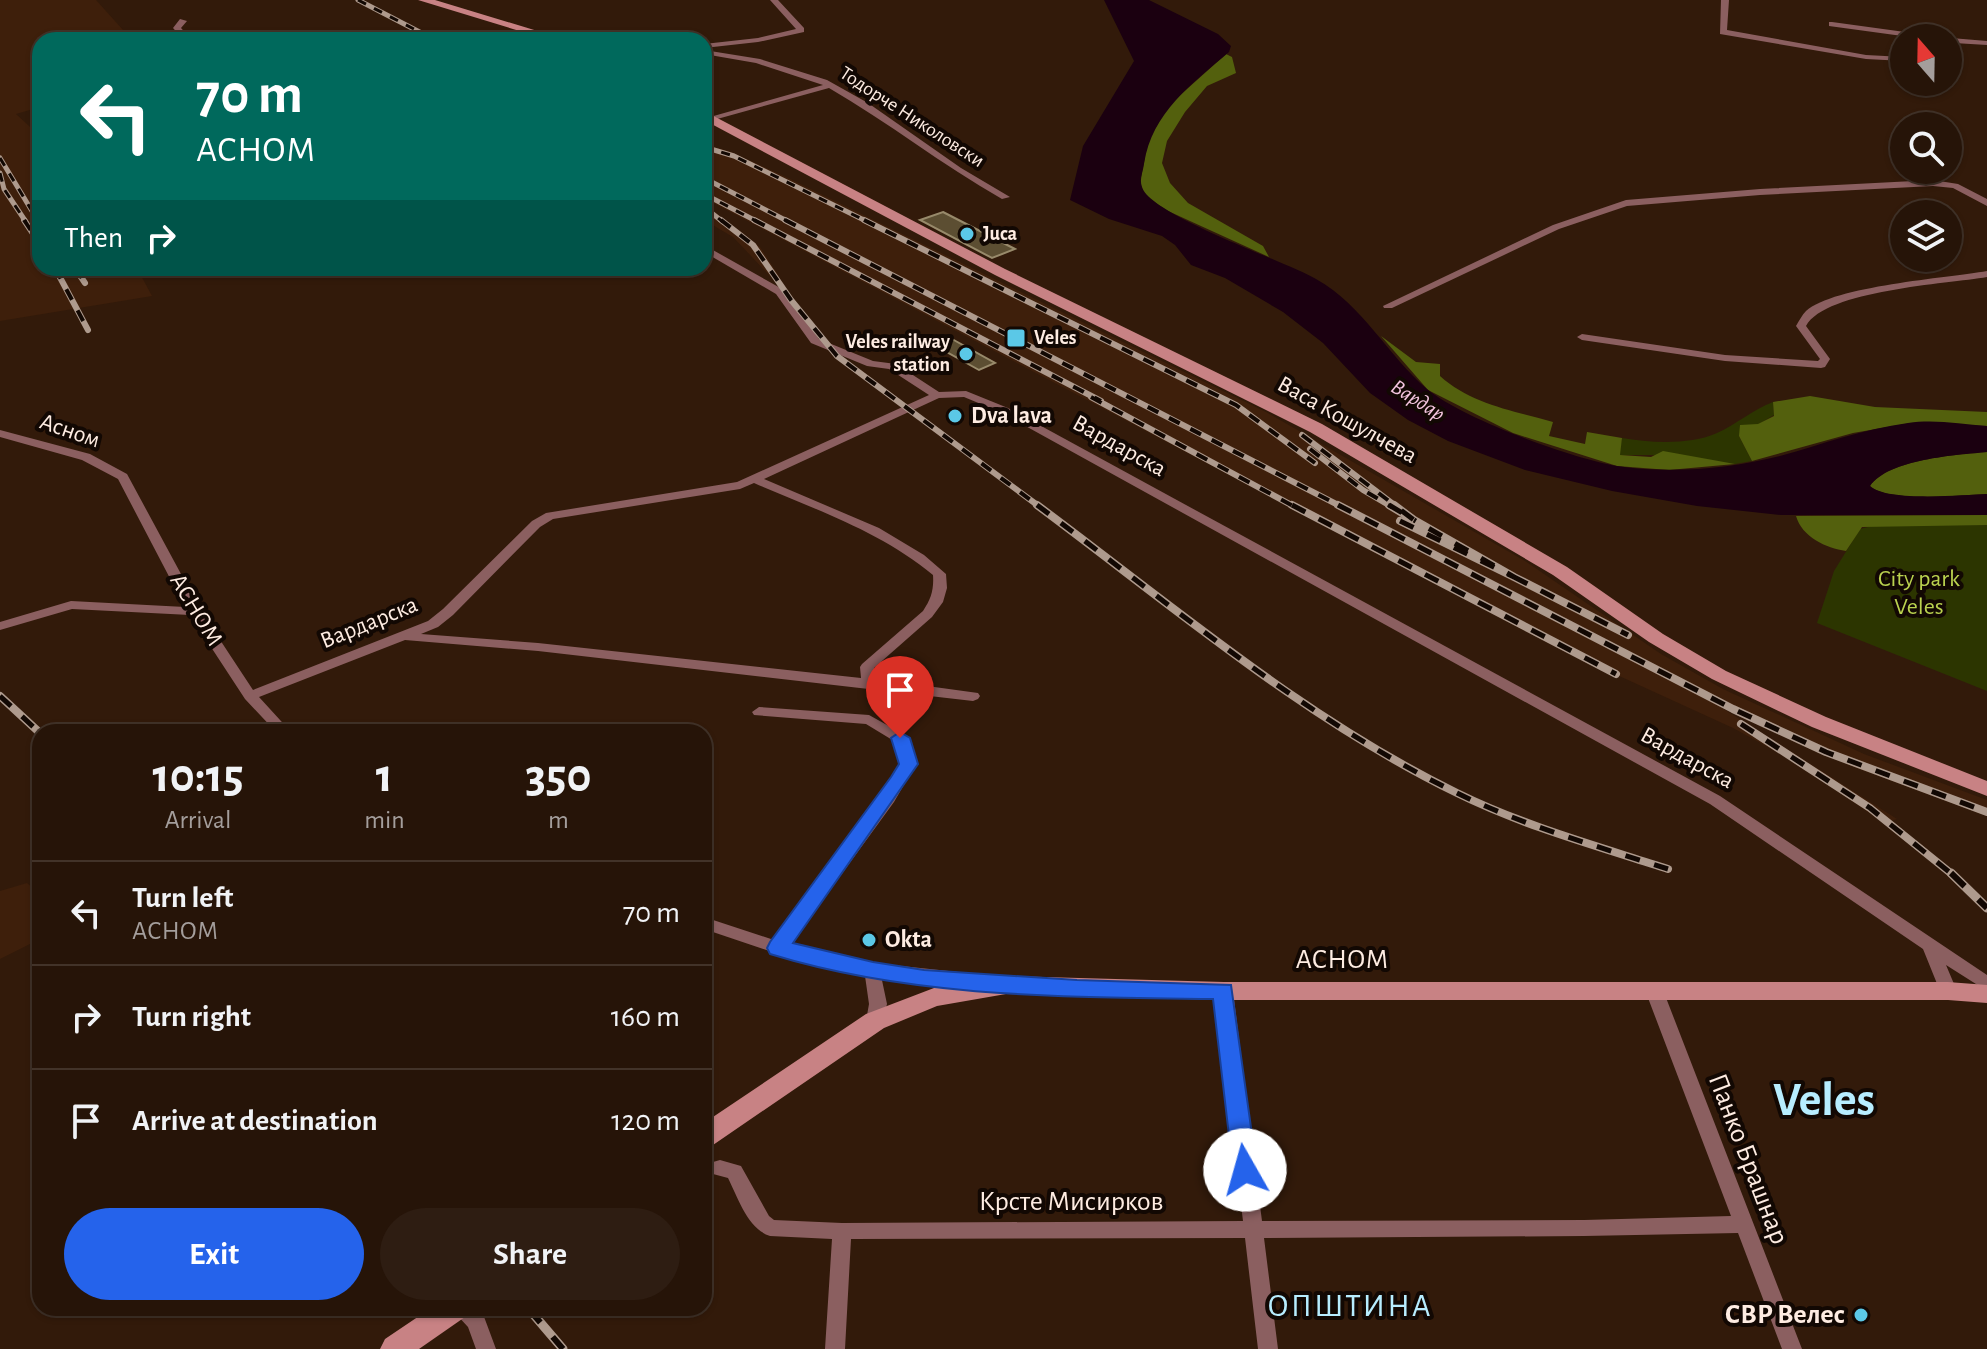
<!DOCTYPE html>
<meta charset="utf-8">
<style>
:root{--surface:#261408;--page:#2e1d12;--text:#f1f3f6;--muted:#a49e9c;--line:#423329;--accent:#2563eb}
body{margin:0;font-family:"Alegreya Sans",sans-serif;background:var(--page);color:var(--text);height:100vh;display:flex;flex-direction:column;font-size:30px;white-space:nowrap}
*{box-sizing:border-box;margin:0}
p{font-size:26px;color:var(--muted)}
.icon{flex:none;width:44px;height:44px;fill:none;stroke:currentColor;stroke-width:2;stroke-linecap:round;stroke-linejoin:round}
.map{position:relative;flex:1;overflow:hidden}
.drawer{position:absolute;left:32px;top:724px;width:680px;height:592px;display:flex;flex-direction:column;background:var(--surface);border-radius:24px;box-shadow:0 2px 6px #0004,0 0 0 2px var(--line)}
.drawer>*{flex:none}
.guide{position:absolute;left:32px;top:32px;width:680px;height:244px;border-radius:24px;box-shadow:0 2px 6px #0004,0 0 0 2px var(--line);background:#00695c;color:#fff;overflow:hidden}
.needle{width:52px;rotate:340deg}
.fabs{position:absolute;left:1890px;top:24px;display:grid;gap:16px}
.fabs a{display:grid;place-items:center;width:72px;height:72px;border-radius:50%;background:var(--surface);box-shadow:0 2px 6px #0004,0 0 0 2px var(--line);font-size:40px}
.pin{position:absolute;display:grid;place-items:center;width:68px;height:68px;color:#fff;margin:-82px -34px;border-radius:50% 50% 50% 0;rotate:-45deg;box-shadow:0 0 8px #0007}
.pin .icon{rotate:45deg}
.me{position:absolute;width:88px;margin:-44px;rotate:353deg;stroke-linejoin:round;filter:drop-shadow(0 0 6px #0008)}
.turn{display:flex;align-items:center;gap:28px;height:168px;padding:0 32px;font-size:36px}
.turn .icon{width:104px;height:104px;stroke-width:2.5}
.turn b{display:block;font-size:56px;line-height:68px}
.then{display:flex;align-items:center;height:76px;padding:0 32px;background:#0003;gap:16px;font-size:30px}
.eta{display:flex;justify-content:space-evenly;align-items:center;height:136px;text-align:center}
.eta b{font-size:48px;font-weight:700;line-height:56px}
.cta{display:flex;gap:16px;margin-top:auto;padding:16px 32px}
.cta a{flex:1;height:92px;border-radius:48px;background:var(--accent);color:#fff;font-size:32px;font-weight:700;line-height:92px;text-align:center}
.cta a+a{background:var(--page);color:var(--text)}
ul{padding:0;list-style:none}
li{display:flex;align-items:center;gap:24px;height:104px;padding:0 32px;border-top:2px solid var(--line)}
li div{flex:1}
li b{display:block;font-size:30px}
li em{font-style:normal}
.map>svg:first-child{display:block}
</style>
<div class="map">
<svg width="1987" height="1349" viewBox="0 0 1987 1349">
<rect width="100%" height="100%" fill="#321a0a"/>
<!-- built -->
<path fill="#3e1f0b" d="M0,0H96L132,40H40V107L16,114L40,136V268H137L152,296L0,321Z
M704,144L731,152L784,176L1266,412L1525,561L1661,654L1723,689L1864,754L1987,800V816L1854,767L1719,706L1897,819L1884,823L1792,760L1733,728L1558,648L704,198Z
M704,204L760,247L779,276L771,277L733,237L704,220Z
M27,883L40,894V939L0,959V891Z"/>
<!-- green -->
<path fill="#2c3500" d="M1773,402L1774,415L1739,436L1752,461L1735,464L1658,455H1619L1622,438C1651,443 1690,445 1717,433C1737,424 1752,410 1773,402Z
M1876,525H1987V691L1817,623L1834,571L1860,529Z"/>
<!-- forest -->
<path fill="#53600d" d="M1226,54L1232,57L1236,73L1207,86L1185,112L1167,141L1162,163L1170,183L1188,203L1263,246L1269,257L1168,211L1145,196L1140,183L1148,141L1167,107Z
M1381,336L1416,362L1440,364V376C1471,404 1514,411 1553,422L1549,436L1585,444L1587,432L1622,438L1620,455L1651,457L1663,451L1735,464L1669,470L1617,466L1513,433L1428,390Z
M1810,396L1875,407L1987,412V426L1911,423L1853,433L1752,461L1739,436L1740,425L1758,424L1774,416L1773,402Z
M1987,452V494C1961,495 1888,503 1870,486C1889,459 1955,455 1987,452Z
M1987,515V525L1862,527L1846,551C1826,548 1802,537 1796,516Z"/>
<!-- water -->
<path fill="#1b0010" d="M1104,0H1149L1218,34L1231,46L1229,52C1192,84 1152,112 1144,164C1143,172 1139,179 1142,187C1150,215 1285,261 1316,279C1364,306 1387,355 1427,389C1463,419 1571,458 1617,466C1670,474 1728,469 1780,456C1823,444 1863,429 1908,423C1934,419 1961,424 1987,426V452C1956,455 1889,459 1870,486C1887,502 1962,495 1987,494V515H1781L1697,506L1612,491L1525,470L1448,441L1408,420L1370,393L1323,343L1283,312L1225,278L1191,265L1175,245L1162,236L1109,219L1070,200L1083,146L1134,61Z"/>
<!-- building -->
<path fill="#5c4e32" stroke="#988a6b" stroke-width="2" d="M943,212L1015,249L992,258L920,220Z
M952,339L995,363L979,370L936,346Z"/>
<g fill="none" stroke-linecap="round" stroke-linejoin="round">
<!-- minor -->
<path fill="#8b5f60" fill-rule="evenodd" d="M770,0H778L804,28V32L758,42L704,48V44L758,38L796,29Z
M1721,0H1729L1727,30L1866,55L1904,57V61L1866,59L1720,34Z
M180,19L187,21L181,28L192,40H184L173,28Z
M1832,22L1934,36L1938,38H1917L1829,26V22Z
M1947,38H1951L1987,41V45L1954,43L1952,56L1948,58Z
M704,50L760,59L827,80L868,103L961,168L1010,197L1002,199C942,165 888,122 829,88L710,121V117L823,85L756,63L704,54Z
M1933,180L1958,184L1987,199V206L1953,188L1933,186L1760,195L1627,206L1559,229L1392,308H1384L1383,306L1553,225L1626,200L1760,189Z
M704,245L784,290L819,339L873,361L896,364L939,392L966,391L1008,408L1720,796L1987,975V991L1946,965L1957,991L1954,996L1948,998L1942,996L1923,949L1710,804L1000,412L964,397L939,398L764,479L879,528L924,555L946,574L947,588L943,602L932,617L874,668L876,679L978,693L980,696L978,699L973,701L538,651L405,640L259,697L291,732H276L245,699L190,615L72,609L0,630V622L71,601L185,607L118,479L82,460L0,437V430L90,454L127,474L201,611L253,690L428,621L443,609L532,521L546,513L737,482L929,395L889,369L867,366L811,343L776,294L704,252ZM754,483C816,510 880,531 933,575C934,590 931,599 923,611L862,664L860,667L861,678L538,643L421,634L438,627L453,615L540,527L553,519L740,489Z
M1987,271V277C1947,284 1826,290 1806,326L1830,359L1825,367L1821,368L1725,361L1582,340L1577,337L1582,334L1725,355L1818,361L1820,359L1796,326C1799,321 1802,315 1806,311C1834,286 1947,278 1987,271Z
M759,707L869,715L905,735L907,738L916,764L894,802L790,945L879,966L887,1004L881,1026L875,1028L869,1026L866,1021L869,1004L865,976L778,954L704,929V917L774,940L883,795L902,764L894,741L866,724L754,715L752,712Z
M1654,983L1660,985L1663,990L1802,1349H1782L1738,1233L1584,1236L1264,1238L1278,1349H1258L1245,1238L851,1239L845,1349H825L832,1239L770,1236C748,1229 738,1198 728,1178L713,1174L711,1168L713,1162L720,1160L741,1166L769,1216L774,1220L842,1223L1243,1221L1215,991L1218,986L1224,984L1230,986L1233,991L1262,1221L1584,1220L1731,1216L1645,990L1648,985Z
M453,1308H477L483,1314L496,1349H476L468,1327L456,1314Z"/>
<!-- tertiary -->
<path fill="#8b5f60" fill-rule="evenodd" d="M873,963L996,976L1004,978L1007,984L1004,990L996,992L873,979L865,977L862,971L865,965Z"/>
<!-- secondary -->
<path fill="#c88284" fill-rule="evenodd" d="M418,0H435L567,40H549Z
M704,111L1005,269L1322,424L1567,567L1663,634L1726,671L1826,717L1987,781V796L1812,727L1712,679L1649,642L1553,575L1310,432L995,275L704,120Z
M1006,976L1224,982H1948L1987,985V1003L1948,1000H1224L1006,994L937,1006L884,1028L713,1145L704,1148V1123L866,1014L934,988Z
M431,1308H469L465,1317L419,1349H380L385,1339Z"/>
<!-- rail-far3 casing -->
<g stroke="#ae9a8d" stroke-width="5">
<path id="rail-far3" d="M358,0L435,40
M704,147L734,156L868,222
M0,158L32,211
M0,173L4,189L26,222
M704,178L789,222
M704,194L758,222
M704,207L723,222"/>
</g>
<!-- rail-far2 casing -->
<g stroke="#ae9a8d" stroke-width="6">
<path id="rail-far2" d="M24,220L40,244
M721,220L753,245L791,300L837,356L1040,507
M754,220L1101,401
M785,220L1342,507
M864,220L1236,405L1315,463
M55,268L88,330
M75,268L85,283
M1091,397L1295,507
M1302,435L1397,507
M1310,449L1363,490L1392,507"/>
</g>
<!-- rail-far1 casing -->
<g stroke="#ae9a8d" stroke-width="8">
<path id="rail-far1" d="M1037,505C1173,606 1305,719 1457,793C1524,826 1597,846 1668,869
M1292,505L1616,674
M1338,505L1733,709L1826,752L1987,812
M1389,505L1414,520L1394,505
M1400,521L1514,577L1414,520
M1514,577L1628,635
M0,696L40,733
M1741,724L1870,808L1953,875"/>
</g>
<!-- rail casing -->
<g stroke="#ae9a8d" stroke-width="9">
<path id="rail" d="M1951,873L1987,908
M528,1308L563,1349"/>
</g>
<!-- rail-far3 -->
<use href="#rail-far3" stroke="#120803" stroke-width="3" stroke-dasharray="9" stroke-linecap="butt"/>
<!-- rail-far2 -->
<use href="#rail-far2" stroke="#120803" stroke-width="4" stroke-dasharray="12" stroke-linecap="butt"/>
<!-- rail-far1 -->
<use href="#rail-far1" stroke="#120803" stroke-width="5" stroke-dasharray="15" stroke-linecap="butt"/>
<!-- rail -->
<use href="#rail" stroke="#120803" stroke-width="6" stroke-dasharray="19" stroke-linecap="butt"/>
</g>
<!-- route -->
<path fill="#2563eb" stroke="#184099" stroke-width="2" d="M900,732L910,738L918,764L793,943L873,962L924,970L1077,980L1231,985L1257,1170L1254,1177L1245,1180L1237,1177L1233,1170L1213,999C1065,997 913,998 770,954L767,948L770,942L891,777L899,764L891,738Z"/>
<!-- markers -->
<g fill="#5bc8e7" stroke="#120803" stroke-width="3">
<circle cx="967" cy="234" r="8"/>
<rect x="1006" y="328" width="20" height="20" rx="4"/>
<circle cx="966" cy="354" r="8"/>
<circle cx="955" cy="416" r="8"/>
<circle cx="869" cy="940" r="8"/>
<circle cx="1861" cy="1315" r="8"/>
</g>
<g text-anchor="middle" dominant-baseline="central" stroke-width="8" stroke-linejoin="round" paint-order="stroke">
<!-- far-street labels -->
<g font-size="20" fill="#feece2" stroke="#120803">
<text transform="translate(912 117) rotate(33)">Тодорче Николовски</text>
</g>
<!-- far-poi labels -->
<g font-size="20" font-weight="bold" fill="#feece2" stroke="#120803" text-anchor="start">
<text x="983" y="234">Juca</text>
<text x="1034" y="338">Veles</text>
<text x="950" y="342" text-anchor="end">Veles railway<tspan x="950" dy="23">station</tspan></text>
</g>
<!-- far-water labels -->
<g font-size="22" font-style="italic" fill="#f3c4de" stroke="#120803">
<text transform="translate(1418 400) rotate(32)">Вардар</text>
</g>
<!-- poi labels -->
<g font-size="24" font-weight="bold" fill="#feece2" stroke="#120803" text-anchor="start">
<text x="971" y="416">Dva lava</text>
<text x="885" y="940">Okta</text>
</g>
<!-- street labels -->
<g font-size="24" fill="#feece2" stroke="#120803">
<text transform="translate(1347 420) rotate(29)">Васа Кошулчева</text>
<text transform="translate(70 431) rotate(19)">Асном</text>
<text transform="translate(1119 446) rotate(29)">Вардарска</text>
<text transform="translate(196 610) rotate(59)">АСНОМ</text>
<text transform="translate(369 623) rotate(-22)">Вардарска</text>
<text transform="translate(1687 758) rotate(29)">Вардарска</text>
</g>
<!-- park labels -->
<g font-size="24" fill="#bad24f" stroke="#120803">
<text x="1919" y="579">City park<tspan x="1919" dy="28">Veles</tspan></text>
</g>
<!-- near-street labels -->
<g font-size="28" fill="#feece2" stroke="#120803">
<text x="1342" y="960">АСНОМ</text>
<text transform="translate(1748 1159) rotate(69)">Панко Брашнар</text>
<text x="1071" y="1202">Крсте Мисирков</text>
</g>
<!-- near-poi labels -->
<g font-size="28" font-weight="bold" fill="#feece2" stroke="#120803" text-anchor="end">
<text x="1845" y="1315">СВР Велес</text>
</g>
<!-- near-neighbourhood labels -->
<g font-size="32" letter-spacing="2" fill="#b7edff" stroke="#120803">
<text x="1350" y="1306">ОПШТИНА</text>
</g>
<!-- near-town labels -->
<g font-size="48" font-weight="bold" fill="#b7edff" stroke="#120803">
<text x="1824" y="1101">Veles</text>
</g>
</g>
</svg>
<div class="fabs">
<a><svg class="needle" viewBox="-14 -14 28 28"><path d="M0-13l5 13h-10z" fill="#e53935"/><path d="M0 13l5-13h-10z" fill="#a49e9c"/></svg></a>
<a><svg class="icon" aria-label="search" viewBox="0 0 24 24"><circle cx="10" cy="10" r="6"/><path d="M15 15l6 6"/></svg></a>
<a><svg class="icon" aria-label="layers" viewBox="0 0 24 24"><path d="M12 4l9 5-9 5-9-5zM3 14l9 5 9-5"/></svg></a>
</div>
<div class="pin" style="left:900px;top:738px;background:#d93025"><svg class="icon" aria-label="arrive" viewBox="0 0 24 24"><path d="M6 21V4h12l-3 4 3 4H6"/></svg></div>
<svg class="me" style="left:1245px;top:1170px" viewBox="-20 -20 40 40"><circle r="19" fill="#fff"/><path d="M0-13L10 11 0 6-10 11z" fill="#2563eb"/></svg>
<div class="guide">
<div class="turn"><svg class="icon" aria-label="left" viewBox="0 0 24 24"><path d="M17 20v-9H6M10 6l-5 5 5 5"/></svg><div><b>70 m</b>АСНОМ</div></div>
<div class="then">Then<svg class="icon" aria-label="right" viewBox="0 0 24 24"><path d="M7 20v-9h11M14 6l5 5-5 5"/></svg></div>
</div>
<section class="drawer">
<div class="eta">
<div><b>10:15</b><p>Arrival</p></div>
<div><b>1</b><p>min</p></div>
<div><b>350</b><p>m</p></div>
</div>
<ul>
<li><svg class="icon" aria-label="left" viewBox="0 0 24 24"><path d="M17 20v-9H6M10 6l-5 5 5 5"/></svg><div><b>Turn left</b><p>АСНОМ</p></div><em>70 m</em></li>
<li><svg class="icon" aria-label="right" viewBox="0 0 24 24"><path d="M7 20v-9h11M14 6l5 5-5 5"/></svg><div><b>Turn right</b></div><em>160 m</em></li>
<li><svg class="icon" aria-label="arrive" viewBox="0 0 24 24"><path d="M6 21V4h12l-3 4 3 4H6"/></svg><div><b>Arrive at destination</b></div><em>120 m</em></li>
</ul>
<div class="cta"><a>Exit</a><a>Share</a></div>
</section>
</div>
